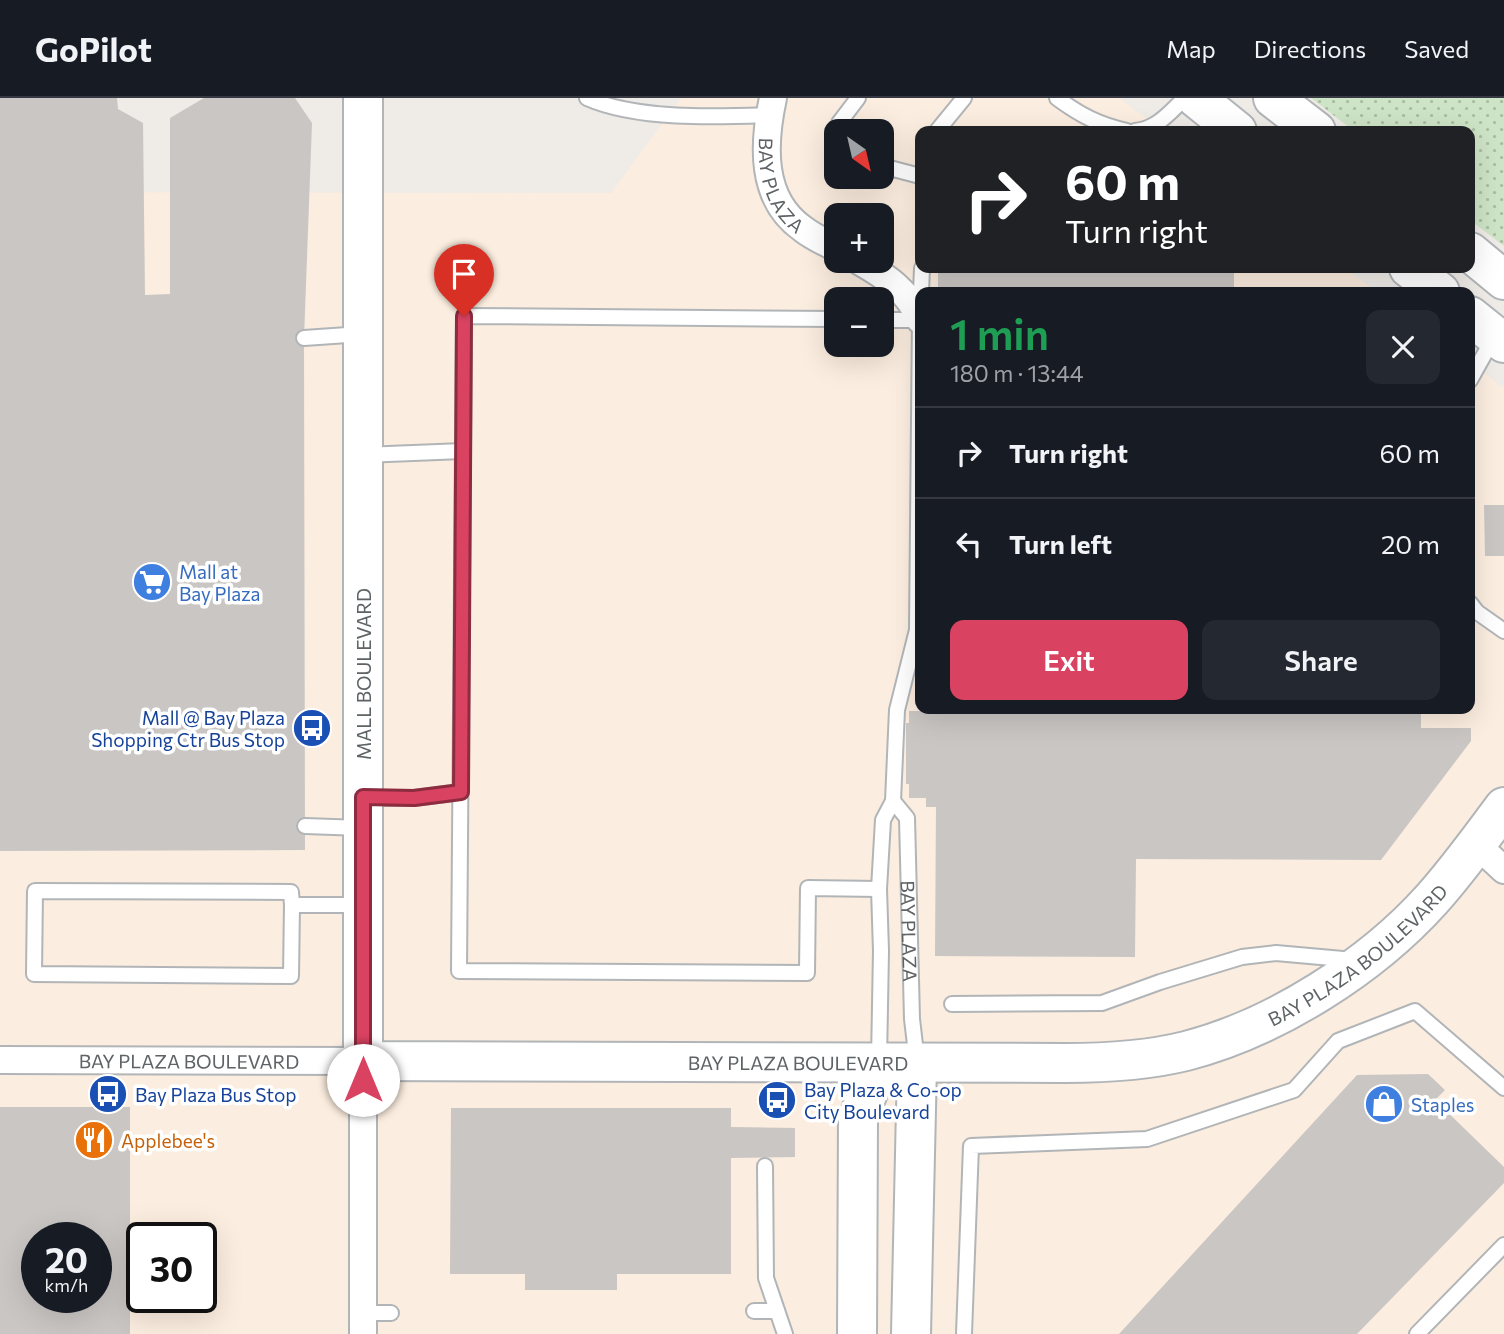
<!DOCTYPE html>
<meta charset="utf-8">
<style>
:root{--surface:#171b24;--page:#242831;--text:#f1f3f6;--muted:#9ea1a6;--line:#363941;--accent:#d94261}
body{margin:0;font-family:Commissioner,sans-serif;background:var(--page);color:var(--text);height:100vh;display:flex;flex-direction:column;font-size:26px;white-space:nowrap}
*{box-sizing:border-box;margin:0}
p{font-size:23px;color:var(--muted)}
.icon{flex:none;width:38px;height:38px;fill:none;stroke:currentColor;stroke-width:2;stroke-linecap:round;stroke-linejoin:round}
.map{position:relative;flex:1;overflow:hidden}
.side{position:absolute;left:915px;top:189px;width:560px;height:427px;display:flex;flex-direction:column;background:var(--surface);border-radius:14px;box-shadow:0 7px 28px #0002}
.side>*{flex:none}
.guide{position:absolute;left:915px;top:28px;width:560px;height:147px;border-radius:14px;box-shadow:0 7px 28px #0002;background:#202124;color:#fff;overflow:hidden}
.needle{width:46px;rotate:146deg}
.controls{position:absolute;left:824px;top:21px;display:grid;gap:14px}
.controls a{display:grid;place-items:center;width:70px;height:70px;border-radius:14px;background:var(--surface);box-shadow:0 7px 28px #0002;font-size:35px}
.speed{position:absolute;left:21px;top:1124px;display:flex;gap:14px;font-size:35px;font-weight:700;text-align:center}
.speed>*{display:grid;place-content:center;width:91px;height:91px;border-radius:50%;background:var(--surface);box-shadow:0 7px 28px #0002;line-height:1}
.speed small{font-size:18px;font-weight:400}
.speed .limit{border:4px solid #111;border-radius:10px;background:#fff;color:#111}
.pin{position:absolute;display:grid;place-items:center;width:60px;height:60px;color:#fff;margin:-72px -30px;border-radius:50% 50% 50% 0;rotate:-45deg;box-shadow:0 0 7px #0007}
.pin .icon{rotate:45deg}
.me{position:absolute;width:77px;margin:-38px;rotate:0deg;stroke-linejoin:round;filter:drop-shadow(0 0 5px #0008)}
.turn{display:flex;align-items:center;gap:24px;height:147px;padding:0 35px;font-size:32px}
.turn .icon{width:91px;height:91px;stroke-width:2.5}
.turn b{display:block;font-size:49px;line-height:60px}
.round{display:grid;place-items:center;flex:none;width:74px;height:74px;border-radius:14px;background:var(--page)}
.overview{display:flex;align-items:center;justify-content:space-between;height:119px;padding:0 35px}
h1{font-size:42px;font-weight:600;line-height:52px;color:#1e9e55}
.primary-button{display:flex;gap:14px;margin-top:auto;padding:14px 35px}
.primary-button a{flex:1;height:80px;border-radius:14px;background:var(--accent);color:#fff;font-size:28px;font-weight:600;line-height:80px;text-align:center}
.primary-button a+a{background:var(--page);color:var(--text)}
ul{padding:0;list-style:none}
li{display:flex;align-items:center;gap:21px;height:91px;padding:0 35px;border-top:2px solid var(--line)}
li div{flex:1}
li b{display:block;font-size:26px}
li em{font-style:normal}
header{display:flex;align-items:center;gap:42px;box-sizing:border-box;height:98px;padding:0 35px;background:var(--surface);border-bottom:2px solid var(--line)}
header strong{font-size:33px}
nav{display:flex;gap:38px;margin-inline-start:auto;font-size:24px}
.map>svg:first-child{display:block}
</style>
<header>
<strong>GoPilot</strong>
<nav><a>Map</a><a>Directions</a><a>Saved</a></nav>
</header>
<div class="map">
<svg width="1504" height="1236" viewBox="0 0 1504 1236">
<defs>
<pattern id="grass-dots" width="8" height="8" patternUnits="userSpaceOnUse" patternTransform="scale(1.75)"><rect width="8" height="8" fill="#cee4c6"/><path d="M2 2h.1M6 6h.1" fill="none" stroke="#aabca4" stroke-width="1.8" stroke-linecap="round"/></pattern>
</defs>
<rect width="100%" height="100%" fill="#efebe7"/>
<!-- commercial -->
<path fill="#fbeddf" fill-rule="evenodd" d="M681,0H1119L1164,33H920V170H1345L1377,194H920V611H1470V264L1504,290V1236H0V94L611,95ZM836,33H882V79H836ZM836,117H882V163H836ZM836,201H882V247H836ZM37,1139H96V1199H37ZM142,1139H201V1199H142Z"/>
<!-- grass -->
<path fill="url(#grass-dots)" d="M1311,0H1504V148L1470,122V33H1354Z"/>
<!-- building -->
<path fill="#cac6c3" fill-rule="evenodd" d="M0,0H117L118,11L143,25L145,197L170,196V20L204,0H295L312,25L304,240L305,752L0,753Z
M938,170H1234V194H938Z
M1484,407H1504V458H1485Z
M926,611H1421V630H1471V643L1381,762L1136,761L1135,859L935,858L936,709H926V700H909V686H906V625H909V613H926Z
M1428,976L1445,992L1435,1002L1504,1069V1085L1357,1236H1119L1357,977Z
M0,1009H130V1236H0ZM37,1139H96V1199H37Z
M451,1010H731V1029L795,1030V1059L731,1060V1176H617V1192H525V1176H450Z"/>
<g fill="none" stroke-linecap="round" stroke-linejoin="round">
<!-- lane casing -->
<g stroke="#b2b5b7" stroke-width="18">
<g id="lane">
<path d="M587,0C637,22 715,19 769,17"/>
<path d="M1057,0C1080,17 1099,27 1127,33"/>
<path d="M842,33L839,25L858,0"/>
<path d="M937,33L964,0"/>
<path d="M1135,33C1157,31 1169,15 1185,0"/>
<path d="M882,68L920,78"/>
<path d="M921,194L922,170"/>
<path d="M836,221L464,218L459,873L807,875L808,790L879,791"/>
<path d="M882,222H920"/>
<path d="M304,240L362,236"/>
<path d="M1470,282L1494,239"/>
<path d="M363,357L463,353"/>
<path d="M1470,505L1477,514L1504,533"/>
<path d="M364,700H414L461,694"/>
<path id="s1" d="M893,703L907,720L912,921L917,964"/>
<path d="M305,728L362,730"/>
<path d="M292,807L291,878L34,876L35,793L291,794L292,807H362"/>
<path d="M952,906L1102,905L1160,884L1242,859L1276,855L1354,862"/>
<path d="M879,963L881,853L879,791L883,722L893,703L897,612L917,532L920,216"/>
<path d="M765,1068L766,1180L785,1236"/>
<path d="M754,1213H777"/>
<path d="M363,1215H391"/>
<path d="M964,1236L971,1048L1147,1041L1294,992L1338,943L1415,913L1504,990"/>
<path d="M1417,1236L1504,1147"/>
</g>
</g>
<!-- street casing -->
<g stroke="#b2b5b7" stroke-width="30">
<g id="street">
<path id="s2" d="M773,0C763,46 760,101 803,131C813,139 825,144 836,150"/>
<path d="M859,163C885,178 909,193 920,222"/>
<path d="M1476,746L1504,772"/>
<path id="s3" d="M0,962L363,963V1236"/>
</g>
</g>
<!-- secondary casing -->
<g stroke="#b1b5b8" stroke-width="42">
<g id="secondary">
<path id="s4" d="M363,0V963L1065,965C1106,965 1146,963 1186,953C1275,930 1371,869 1432,801C1458,772 1481,740 1504,709"/>
<path d="M1196,0L1237,33"/>
<path d="M1273,0L1316,33"/>
<path d="M1470,154L1504,182"/>
<path d="M1409,170L1440,194"/>
<path d="M1470,218L1504,245"/>
<path d="M857,1236L858,1021L879,965"/>
<path d="M911,1236L917,966"/>
</g>
</g>
<!-- lane -->
<use href="#lane" stroke="#fff" stroke-width="14"/>
<!-- street -->
<use href="#street" stroke="#fff" stroke-width="26"/>
<!-- secondary -->
<use href="#secondary" stroke="#fff" stroke-width="38"/>
</g>
<g fill="none" stroke-linecap="round" stroke-linejoin="round">
<!-- route casing -->
<g stroke="#8d2b3f" stroke-width="18">
<path id="route" d="M363,982V699L414,700L461,694L464,218"/>
</g>
<!-- route -->
<use href="#route" stroke="#d94261" stroke-width="12"/>
</g>
<!-- icons -->
<defs>
<g id="supermarket-disc" transform="scale(2.0125)"><circle r="9.5" fill="#3f7fe0" stroke="#fff"/><path d="M-6-5.5h2.5l.6 2H6L4.5 2H-2.5L-4.4-4H-6ZM-1.5 3.2a1.3 1.3 0 1 0 .1 0ZM3 3.2a1.3 1.3 0 1 0 .1 0Z" fill="#fff"/></g>
<g id="bus-disc" transform="scale(2.0125)"><circle r="9.5" fill="#1a4fb4" stroke="#fff"/><path d="M-5-6H5V4H4V6H2V4H-2V6H-4V4H-5ZM-3.5-4V0h7V-4ZM-3.5 1.2v1.5H-2V1.2ZM2 1.2v1.5H3.5V1.2Z" fill="#fff"/></g>
<g id="shop-disc" transform="scale(2.0125)"><circle r="9.5" fill="#3f7fe0" stroke="#fff"/><path d="M-5-2.5h2.3a2.7 3.5 0 0 1 5.4 0H5L5.5 6h-11ZM-1.5-2.5h3a1.5 2.3 0 0 0-3 0Z" fill="#fff"/></g>
<g id="restaurant-disc" transform="scale(2.0125)"><circle r="9.5" fill="#e8710a" stroke="#fff"/><path d="M-5-6h1v4h1v-4h1v4h1v-4h1v5L-1.5 .5V6h-2V.5L-5-1ZM5-6V6H3V1.5H1.5Q1.5-4 5-6Z" fill="#fff"/></g>
</defs>
<g fill-rule="evenodd">
<use href="#supermarket-disc" x="152" y="484"/>
<use href="#bus-disc" x="312" y="630"/>
<use href="#bus-disc" x="108" y="996"/>
<use href="#bus-disc" x="777" y="1002"/>
<use href="#shop-disc" x="1384" y="1006"/>
<use href="#restaurant-disc" x="94" y="1042"/>
</g>
<g text-anchor="middle" dominant-baseline="central" stroke-width="7" stroke-linejoin="round" paint-order="stroke">
<!-- street labels -->
<g font-size="19" fill="#5e6365" stroke="#fff">
<text stroke="none"><textPath href="#s2" startOffset="91">BAY PLAZA</textPath></text>
<text transform="translate(363 576) rotate(-90)">MALL BOULEVARD</text>
<text stroke="none"><textPath href="#s1" startOffset="135">BAY PLAZA</textPath></text>
<text stroke="none"><textPath href="#s4" startOffset="1986">BAY PLAZA BOULEVARD</textPath></text>
<text stroke="none"><textPath href="#s3" startOffset="189">BAY PLAZA BOULEVARD</textPath></text>
<text stroke="none"><textPath href="#s4" startOffset="1398">BAY PLAZA BOULEVARD</textPath></text>
</g>
<!-- shop labels -->
<g font-size="19" fill="#366cbe" stroke="#fff" text-anchor="start">
<text x="179" y="473">Mall at<tspan x="179" dy="22">Bay Plaza</tspan></text>
<text x="1411" y="1006">Staples</text>
</g>
<!-- transit labels -->
<g font-size="19" fill="#164399" stroke="#fff" text-anchor="start">
<text x="285" y="619" text-anchor="end">Mall @ Bay Plaza<tspan x="285" dy="22">Shopping Ctr Bus Stop</tspan></text>
<text x="804" y="991">Bay Plaza &amp; Co-op<tspan x="804" dy="22">City Boulevard</tspan></text>
<text x="135" y="996">Bay Plaza Bus Stop</text>
</g>
<!-- food labels -->
<g font-size="19" fill="#c56008" stroke="#fff" text-anchor="start">
<text x="121" y="1042">Applebee's</text>
</g>
</g>
</svg>
<div class="controls">
<a><svg class="needle" viewBox="-14 -14 28 28"><path d="M0-13l5 13h-10z" fill="#e53935"/><path d="M0 13l5-13h-10z" fill="#9ea1a6"/></svg></a>
<a>+</a>
<a>−</a>
</div>
<div class="speed"><div>20<small>km/h</small></div><div class="limit">30</div></div>
<div class="pin" style="left:464px;top:218px;background:#d93025"><svg class="icon" aria-label="arrive" viewBox="0 0 24 24"><path d="M6 21V4h12l-3 4 3 4H6"/></svg></div>
<svg class="me" style="left:363px;top:982px" viewBox="-20 -20 40 40"><circle r="19" fill="#fff"/><path d="M0-13L10 11 0 6-10 11z" fill="#d94261"/></svg>
<div class="guide">
<div class="turn"><svg class="icon" aria-label="right" viewBox="0 0 24 24"><path d="M7 20v-9h11M14 6l5 5-5 5"/></svg><div><b>60 m</b>Turn right</div></div>
</div>
<section class="side">
<div class="overview"><div><h1>1 min</h1><p>180 m · 13:44</p></div><a class="round"><svg class="icon" aria-label="close" viewBox="0 0 24 24"><path d="M6 6l12 12M18 6L6 18"/></svg></a></div>
<ul>
<li><svg class="icon" aria-label="right" viewBox="0 0 24 24"><path d="M7 20v-9h11M14 6l5 5-5 5"/></svg><div><b>Turn right</b></div><em>60 m</em></li>
<li><svg class="icon" aria-label="left" viewBox="0 0 24 24"><path d="M17 20v-9H6M10 6l-5 5 5 5"/></svg><div><b>Turn left</b></div><em>20 m</em></li>
</ul>
<div class="primary-button"><a>Exit</a><a>Share</a></div>
</section>
</div>
